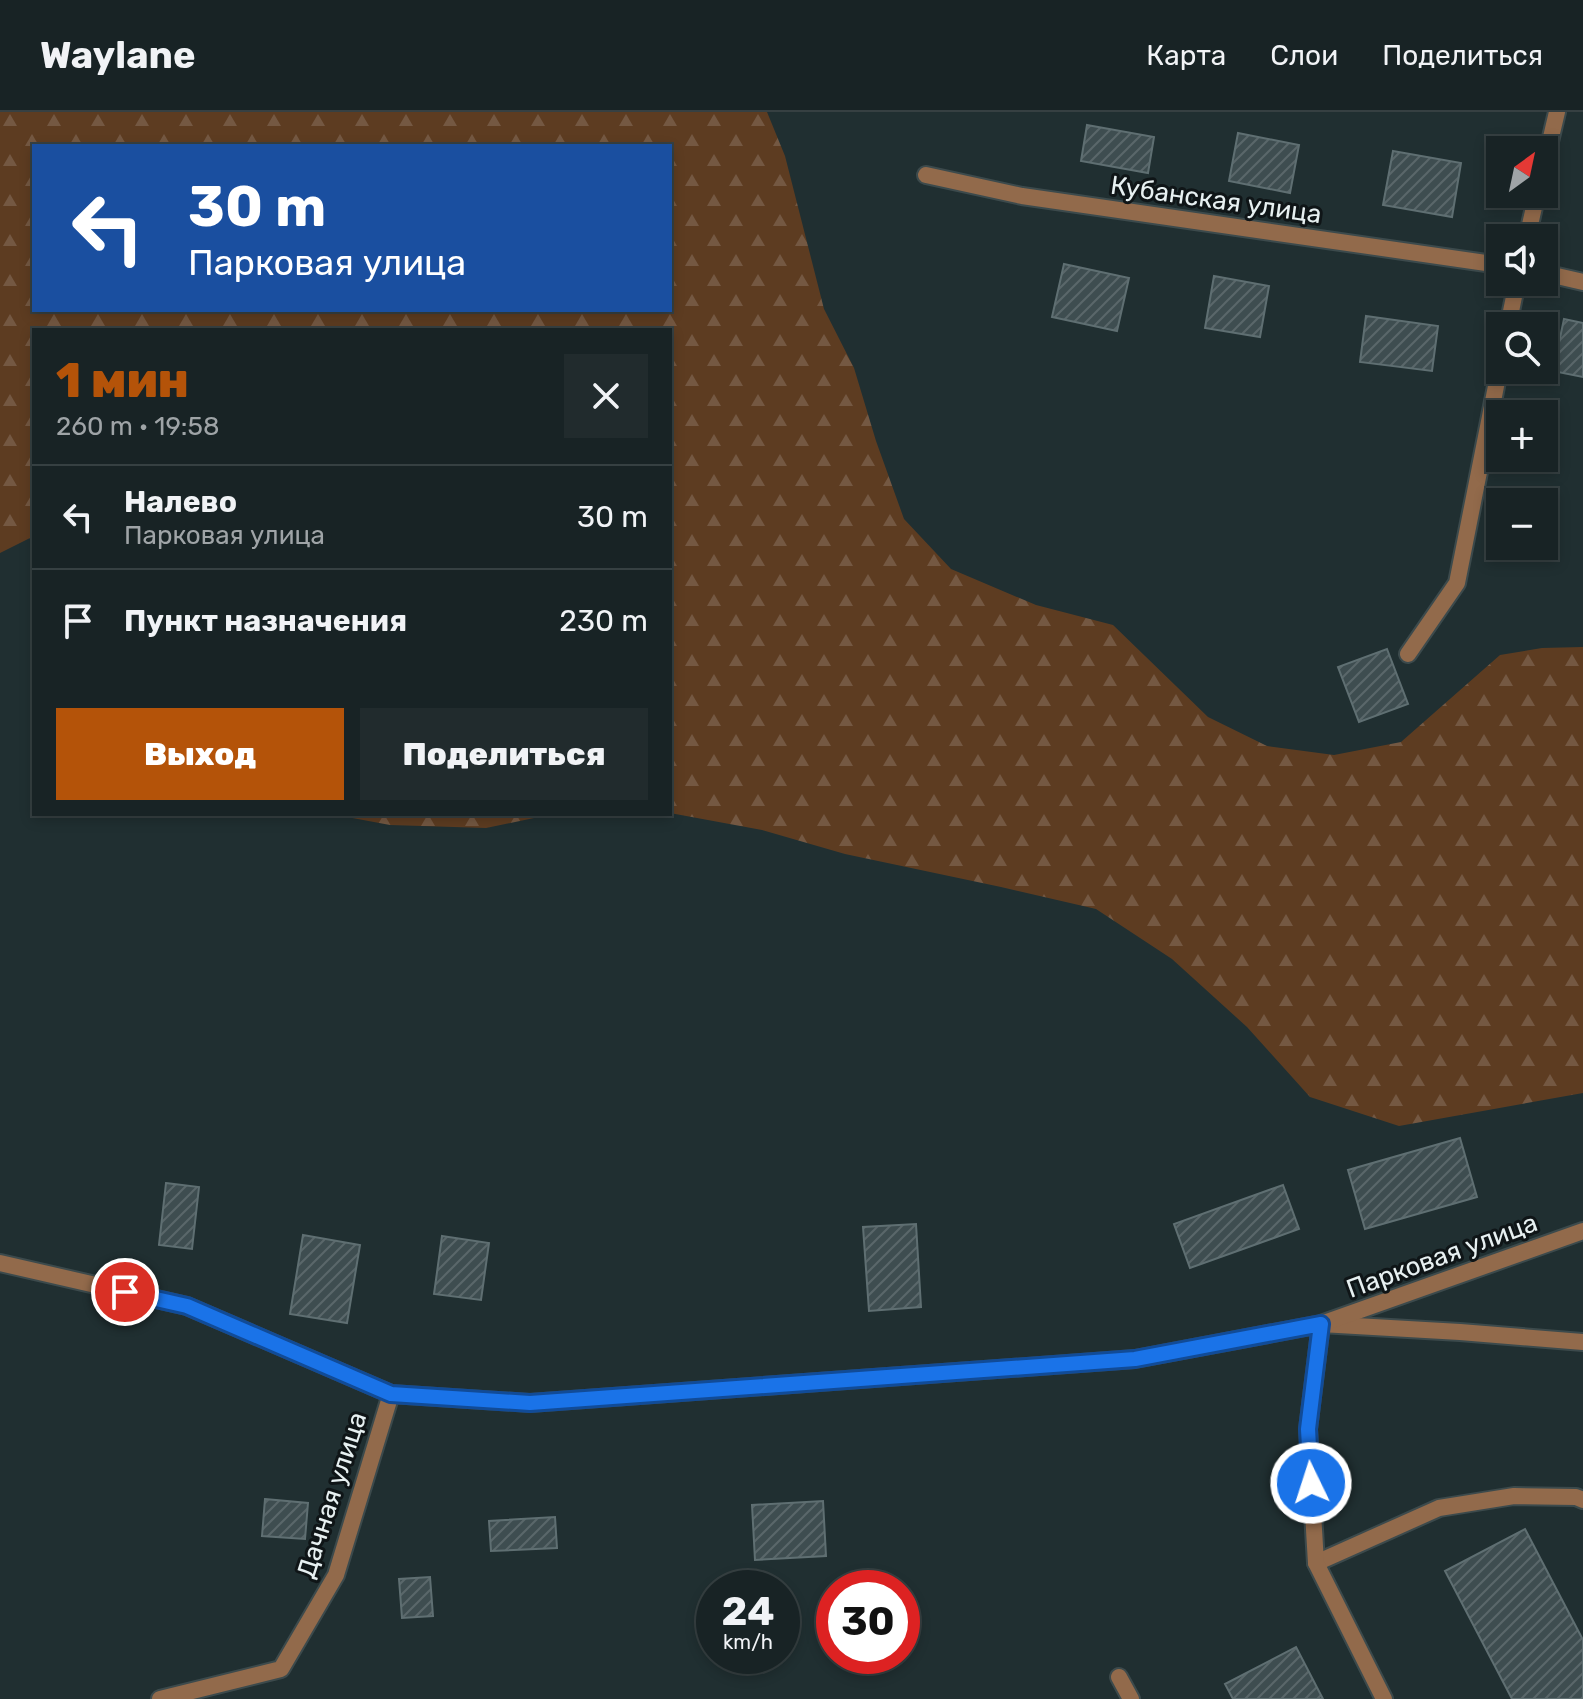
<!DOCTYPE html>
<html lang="ru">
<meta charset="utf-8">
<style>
:root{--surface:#182325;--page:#212b2d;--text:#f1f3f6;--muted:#9fa4a7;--line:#364042;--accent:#b45309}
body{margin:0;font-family:Rubik,sans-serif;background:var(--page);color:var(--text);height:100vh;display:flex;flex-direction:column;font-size:30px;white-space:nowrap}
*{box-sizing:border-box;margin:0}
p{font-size:26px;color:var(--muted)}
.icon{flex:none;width:44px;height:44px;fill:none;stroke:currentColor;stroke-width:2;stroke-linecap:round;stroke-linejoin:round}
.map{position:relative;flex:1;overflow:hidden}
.drawer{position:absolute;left:32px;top:216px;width:640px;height:488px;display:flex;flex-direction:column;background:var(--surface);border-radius:0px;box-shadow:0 4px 12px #0003,0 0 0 2px var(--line)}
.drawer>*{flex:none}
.guide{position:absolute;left:32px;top:32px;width:640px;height:168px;border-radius:0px;box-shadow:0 4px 12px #0003,0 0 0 2px var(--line);background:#1a4fa0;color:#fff;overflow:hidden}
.needle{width:52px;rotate:33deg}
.buttons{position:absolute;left:1486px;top:24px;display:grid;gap:16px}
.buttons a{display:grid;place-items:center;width:72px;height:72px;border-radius:0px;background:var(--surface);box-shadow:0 4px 12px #0003,0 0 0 2px var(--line);font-size:40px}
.speed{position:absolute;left:696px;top:1458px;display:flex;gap:16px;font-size:40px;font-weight:700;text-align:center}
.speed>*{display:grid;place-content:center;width:104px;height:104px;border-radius:50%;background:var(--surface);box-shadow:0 4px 12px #0003,0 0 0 2px var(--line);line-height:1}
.speed small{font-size:20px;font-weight:400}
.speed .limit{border:12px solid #d22;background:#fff;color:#111}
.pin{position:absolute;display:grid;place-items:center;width:68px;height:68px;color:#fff;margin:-34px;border:4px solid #fff;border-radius:50%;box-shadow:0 2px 8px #0007}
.me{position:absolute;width:88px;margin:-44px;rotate:356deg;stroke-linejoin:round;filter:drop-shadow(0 0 6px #0008)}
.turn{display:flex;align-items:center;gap:28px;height:168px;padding:0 24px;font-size:36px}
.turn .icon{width:104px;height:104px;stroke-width:2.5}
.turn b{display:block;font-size:56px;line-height:68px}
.round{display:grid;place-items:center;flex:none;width:84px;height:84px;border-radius:0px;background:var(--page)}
.headline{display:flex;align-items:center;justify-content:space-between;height:136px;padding:0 24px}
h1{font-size:48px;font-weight:800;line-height:60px;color:var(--accent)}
.primary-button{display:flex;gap:16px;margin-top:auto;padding:16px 24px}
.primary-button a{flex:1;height:92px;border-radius:0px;background:var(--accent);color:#fff;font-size:32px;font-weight:800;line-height:92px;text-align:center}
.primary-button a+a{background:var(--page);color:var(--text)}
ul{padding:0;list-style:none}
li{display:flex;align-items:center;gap:24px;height:104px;padding:0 24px;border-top:2px solid var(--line)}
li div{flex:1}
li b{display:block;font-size:30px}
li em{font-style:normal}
header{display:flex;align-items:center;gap:48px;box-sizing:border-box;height:112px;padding:0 40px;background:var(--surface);border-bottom:2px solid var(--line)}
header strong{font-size:38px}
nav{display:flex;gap:44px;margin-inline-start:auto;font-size:28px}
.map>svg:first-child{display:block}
</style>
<header>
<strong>Waylane</strong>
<nav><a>Карта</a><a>Слои</a><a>Поделиться</a></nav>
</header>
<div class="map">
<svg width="1583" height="1587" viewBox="0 0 1583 1587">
<defs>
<pattern id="forest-firs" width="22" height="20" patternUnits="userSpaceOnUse" patternTransform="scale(2)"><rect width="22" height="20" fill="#5d3c21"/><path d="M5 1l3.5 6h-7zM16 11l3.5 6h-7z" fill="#745842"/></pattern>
<pattern id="building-hatch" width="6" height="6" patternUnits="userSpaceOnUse" patternTransform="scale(2)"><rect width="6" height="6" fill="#3e4d50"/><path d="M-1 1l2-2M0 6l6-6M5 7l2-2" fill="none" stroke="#5a676a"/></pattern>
</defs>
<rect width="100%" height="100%" fill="#202f31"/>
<!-- forest -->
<path fill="url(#forest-firs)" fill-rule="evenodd" d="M0,0H767L785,44L824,197L854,256L876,329L904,407L951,457L1036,493L1113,513L1208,605L1267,634L1334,643L1401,630L1500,543L1542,536L1583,535V981L1399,1014L1310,985L1247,915L1172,847L1096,797L1001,775L845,742L762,718L670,701V218H34V424L0,441ZM34,34H670V198H34Z
M331,702H553L486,716L390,713Z"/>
<!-- building -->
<path fill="url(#building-hatch)" stroke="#5f6f72" stroke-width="2" d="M1087,13L1154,25L1148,61L1081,49Z
M1238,21L1299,33L1290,81L1229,69Z
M1393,39L1461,51L1452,105L1383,93Z
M1064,152L1129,166L1117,219L1052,205Z
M1214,164L1269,174L1260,225L1205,216Z
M1366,204L1438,214L1432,259L1360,250Z
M1564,207L1583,211V265L1553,259Z
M1387,537L1408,592L1359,610L1338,555Z
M1460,1026L1477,1085L1365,1117L1348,1058Z
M166,1071L199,1075L192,1137L159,1133Z
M1283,1073L1299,1117L1190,1156L1174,1112Z
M916,1112L921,1195L869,1199L863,1115Z
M303,1123L360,1133L347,1211L290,1202Z
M442,1124L489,1131L481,1188L434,1182Z
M265,1387L308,1391L305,1427L262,1424Z
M823,1389L826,1444L755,1448L752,1393Z
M555,1405L557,1436L491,1439L489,1409Z
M1525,1417L1583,1528V1587H1512L1445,1459Z
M430,1465L433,1504L402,1506L399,1467Z
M1296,1535L1323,1587H1233L1225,1572Z"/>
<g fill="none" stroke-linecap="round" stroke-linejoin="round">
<!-- lane casing -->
<g stroke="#3c4a4c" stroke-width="20">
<path id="lane" d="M1321,1212L1460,1220L1583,1230
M1316,1451L1439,1396L1514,1384L1576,1385L1583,1388
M1119,1565L1131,1587"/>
</g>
<!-- street casing -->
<g stroke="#3c4a4c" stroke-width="20">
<path id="street" d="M1544,55L1557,0
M926,63L1022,84L1500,153
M1527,126L1537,82
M1544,161L1583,170
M1508,214L1517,170
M1408,542L1457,471L1500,254
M0,1151L187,1194L391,1282L530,1291L1135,1247L1321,1212L1583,1119
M1321,1212L1308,1317L1316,1451L1384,1587
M160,1587L281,1557L336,1463L391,1282"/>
</g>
<!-- lane -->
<use href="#lane" stroke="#926a4b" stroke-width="16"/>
<!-- street -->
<use href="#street" stroke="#926a4b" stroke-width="16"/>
</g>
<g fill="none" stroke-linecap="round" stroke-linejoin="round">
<!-- route casing -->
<g stroke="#114b97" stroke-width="20">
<path id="route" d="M125,1180L187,1194L391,1282L530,1291L1135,1247L1321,1212L1308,1317L1311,1371"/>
</g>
<!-- route -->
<use href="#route" stroke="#1a73e8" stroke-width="14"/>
</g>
<g text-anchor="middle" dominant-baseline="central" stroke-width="6" stroke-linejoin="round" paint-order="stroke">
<!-- street labels -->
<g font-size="26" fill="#e7f0f1" stroke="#0f1517">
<text transform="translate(1216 88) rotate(8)">Кубанская улица</text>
<text transform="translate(1442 1144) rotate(-20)">Парковая улица</text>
<text transform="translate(332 1383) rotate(-72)">Дачная улица</text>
</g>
</g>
</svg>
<div class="buttons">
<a><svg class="needle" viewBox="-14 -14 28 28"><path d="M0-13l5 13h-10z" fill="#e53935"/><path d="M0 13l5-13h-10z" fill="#9fa4a7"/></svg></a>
<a><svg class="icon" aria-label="sound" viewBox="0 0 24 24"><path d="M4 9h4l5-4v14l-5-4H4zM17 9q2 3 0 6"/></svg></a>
<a><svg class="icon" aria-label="search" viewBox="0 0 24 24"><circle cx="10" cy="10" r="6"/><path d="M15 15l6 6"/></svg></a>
<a>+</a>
<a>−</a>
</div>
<div class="speed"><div>24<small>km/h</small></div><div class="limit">30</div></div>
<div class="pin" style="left:125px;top:1180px;background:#d93025"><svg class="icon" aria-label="arrive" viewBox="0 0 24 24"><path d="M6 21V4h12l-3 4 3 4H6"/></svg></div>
<svg class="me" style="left:1311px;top:1371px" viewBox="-20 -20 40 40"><circle r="17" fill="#1a73e8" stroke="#fff" stroke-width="3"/><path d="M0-11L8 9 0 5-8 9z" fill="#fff"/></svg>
<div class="guide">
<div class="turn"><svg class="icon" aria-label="left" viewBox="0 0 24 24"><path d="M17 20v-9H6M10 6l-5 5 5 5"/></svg><div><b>30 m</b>Парковая улица</div></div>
</div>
<section class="drawer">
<div class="headline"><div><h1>1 мин</h1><p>260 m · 19:58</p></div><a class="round"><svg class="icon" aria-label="close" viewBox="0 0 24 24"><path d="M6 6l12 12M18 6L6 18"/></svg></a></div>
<ul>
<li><svg class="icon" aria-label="left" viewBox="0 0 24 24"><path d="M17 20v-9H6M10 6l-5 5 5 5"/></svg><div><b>Налево</b><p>Парковая улица</p></div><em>30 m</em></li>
<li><svg class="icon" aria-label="arrive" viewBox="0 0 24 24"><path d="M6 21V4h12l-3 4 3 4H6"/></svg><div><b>Пункт назначения</b></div><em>230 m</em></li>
</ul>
<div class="primary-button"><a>Выход</a><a>Поделиться</a></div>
</section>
</div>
